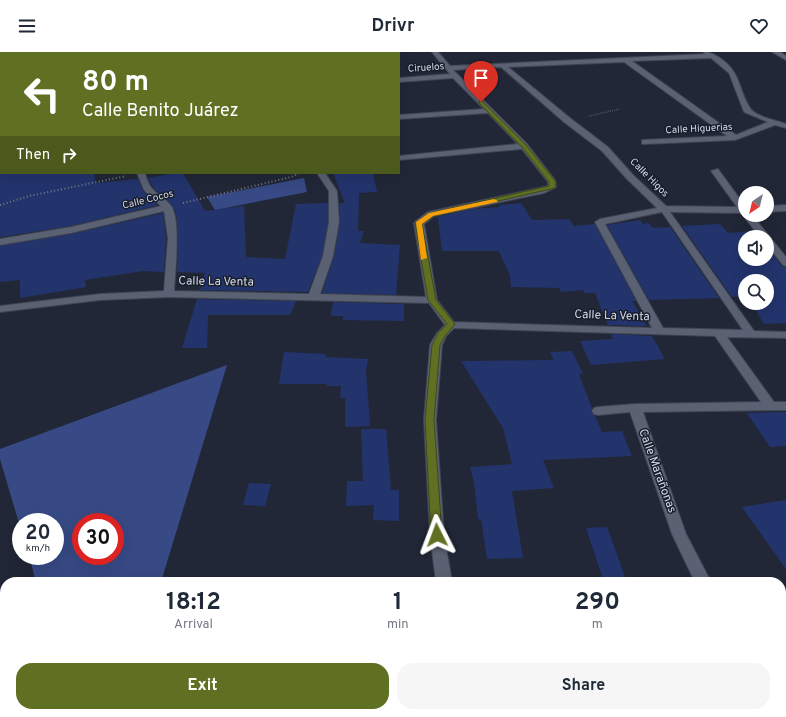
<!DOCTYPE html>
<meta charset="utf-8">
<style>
:root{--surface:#fff;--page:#f6f6f7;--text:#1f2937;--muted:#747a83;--accent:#5f7023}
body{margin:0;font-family:Overpass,sans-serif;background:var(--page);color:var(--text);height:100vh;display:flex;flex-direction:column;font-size:15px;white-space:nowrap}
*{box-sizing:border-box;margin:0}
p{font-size:13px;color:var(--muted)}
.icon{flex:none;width:22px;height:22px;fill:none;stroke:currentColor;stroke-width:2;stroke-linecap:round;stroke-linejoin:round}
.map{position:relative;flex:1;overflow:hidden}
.sheet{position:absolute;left:0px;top:525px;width:786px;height:140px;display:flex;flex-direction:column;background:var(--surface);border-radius:16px 16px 0 0;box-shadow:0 4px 16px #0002}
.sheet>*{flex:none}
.top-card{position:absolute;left:0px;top:0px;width:400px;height:122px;box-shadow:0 4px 16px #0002;background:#5f7023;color:#fff;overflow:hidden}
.needle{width:26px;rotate:215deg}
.tools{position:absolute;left:738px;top:134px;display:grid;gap:8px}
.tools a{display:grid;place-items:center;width:36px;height:36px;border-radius:50%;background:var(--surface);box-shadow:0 4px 16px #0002;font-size:20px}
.speed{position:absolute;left:12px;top:461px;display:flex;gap:8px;font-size:20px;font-weight:700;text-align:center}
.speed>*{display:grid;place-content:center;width:52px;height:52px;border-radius:50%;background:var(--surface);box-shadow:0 4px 16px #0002;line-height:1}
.speed small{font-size:10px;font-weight:400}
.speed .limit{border:6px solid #d22;background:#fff;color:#111}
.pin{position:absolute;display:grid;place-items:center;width:34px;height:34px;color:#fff;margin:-41px -17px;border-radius:50% 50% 50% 0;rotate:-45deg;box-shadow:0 0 4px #0007}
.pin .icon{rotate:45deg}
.me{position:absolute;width:44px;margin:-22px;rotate:357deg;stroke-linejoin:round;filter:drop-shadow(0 0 3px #0008)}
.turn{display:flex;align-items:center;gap:14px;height:84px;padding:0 16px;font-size:18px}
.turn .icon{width:52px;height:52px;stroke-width:2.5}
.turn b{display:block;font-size:28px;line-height:34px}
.then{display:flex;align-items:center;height:38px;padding:0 16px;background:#0003;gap:8px;font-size:15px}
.eta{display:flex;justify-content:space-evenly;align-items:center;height:68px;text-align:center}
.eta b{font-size:24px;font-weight:700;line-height:28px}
.cta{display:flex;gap:8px;margin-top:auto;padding:8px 16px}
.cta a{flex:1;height:46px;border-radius:16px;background:var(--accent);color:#fff;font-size:16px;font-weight:700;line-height:46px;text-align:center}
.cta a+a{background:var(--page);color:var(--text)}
header{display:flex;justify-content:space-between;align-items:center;height:52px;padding:0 16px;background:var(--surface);font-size:18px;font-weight:700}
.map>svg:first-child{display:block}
</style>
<header><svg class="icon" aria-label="menu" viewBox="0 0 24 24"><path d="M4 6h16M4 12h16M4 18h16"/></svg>Drivr<svg class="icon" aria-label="heart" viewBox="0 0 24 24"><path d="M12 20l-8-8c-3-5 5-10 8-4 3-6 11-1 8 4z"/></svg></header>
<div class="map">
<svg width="786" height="665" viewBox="0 0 786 665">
<rect width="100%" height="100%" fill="#212737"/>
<!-- forest -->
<path fill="#374a85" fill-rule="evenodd" d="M304,126L307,140L215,158L207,145Z
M227,313L161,530H36L29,504H55V470H21V478L0,407V397ZM81,470H115V504H81Z
M75,660H121L120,665H76Z"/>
<!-- building -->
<path fill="#23346d" d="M0,121H94L95,131L138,127L143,139L158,153L71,174L0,185Z
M177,121H183L205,159L244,154L246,205L285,207L296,152L328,151V170L322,204L308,240L200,238L205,221L177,220L178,182L176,160L168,149L154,137L148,126Z
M333,121H373L377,140L359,141L358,179H364L360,191L400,193L396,243L322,241L334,204L340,170L339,151H345Z
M521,151L532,168L569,167L574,174L595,172L636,249H632L647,274L608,273L595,241H585L583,238L561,240L559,236L511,235L510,224L499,199H442L438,165L473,157L500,155L499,153Z
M163,161L166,186L164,220L143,219L85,228L86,235L20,246V228L0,230V194L71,182Z
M640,168L643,172L649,171L653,176L670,175L719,246L649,248L607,173Z
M720,172L728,181L752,179L757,185H745V207H767V195L782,214L786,215V271L764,272L751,251H767V229H745V244L732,245L682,174Z
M197,247L296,249L290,263H208L207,296H182Z
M333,250L404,252V269L343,268V264H331Z
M611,282L652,284L665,307L591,313L580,289L613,287Z
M572,299L583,322H579L592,356L591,360L595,364L602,380L622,379L632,404L543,408L554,436L512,439L523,506L487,507L481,467H478L474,430L470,415L512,412L503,376L461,309L554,308L550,300Z
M284,300L326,302V305L368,307L366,319L370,374L345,375V346H340L341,334H327V332H279Z
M786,360V394L770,395L747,361Z
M361,377H386L391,438H399V469L373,468L374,453L346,454L347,429H363Z
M249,431L271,432L265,454L243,453Z
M786,448V517L742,455Z
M607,475L627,530H604L586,476Z"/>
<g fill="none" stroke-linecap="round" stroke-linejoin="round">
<!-- minor casing -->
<g stroke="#3f4451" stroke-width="2">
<path id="minor" d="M432,0H438L450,14L706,2L703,0C710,0 714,2 720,6C741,20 738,37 750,56C756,65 776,68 786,72V76L775,73L735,88L645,92H642V88L727,84L624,10L508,15L570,66L608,95L633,123L666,154L737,155L711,119L718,117L745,154V163H752L786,205V214L783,213L767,193V185H760L741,161L670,160L754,279L786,280V286L727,285L774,350H786V358L643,360L686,482L711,530H695L672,482L630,360L598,363L594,362L592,359L594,356L598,355L635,352L761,350L715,284L454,276L446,284L442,293L436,368L444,483L452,530H436L430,483L424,368L430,293L437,281L445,273L429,251L169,245L100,248L0,260V254L100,242L164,239L168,186L164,159L71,181L0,193V187L71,175L161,154L144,138L137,121H145C151,144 161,140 171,154C181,166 175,222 174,239L309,242L323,204L329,170V139L317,121H325L337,139L339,170L333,204L320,242L426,245L414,171L416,169L428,160L548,134V130L522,97L399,108V104L518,92L488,61L399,67V63L484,57L453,26L399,30V26L450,22ZM711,6L729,21L744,60L768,70L736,83L632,9ZM501,15L564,70L602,99L627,127L657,156L600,167L595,170L652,276L454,270L437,248L424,172L434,164L544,141L556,135L555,128L527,92L453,18ZM662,160L743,278L663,276L605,172Z
M772,0H780L786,4V8Z
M786,153V159L767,160V154Z
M454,660H472V665H454Z
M752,660H770V665H752Z"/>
</g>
<!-- major casing -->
<g stroke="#3f4451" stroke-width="2">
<path id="major" d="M0,18H1V22H0Z"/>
</g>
<!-- highway casing -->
<g stroke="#3f4451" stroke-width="2">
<path id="highway" d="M0,6H1V10H0Z"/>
</g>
<!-- path-far1 -->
<path stroke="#767b89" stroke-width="1.5" stroke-dasharray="0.5 1.5" stroke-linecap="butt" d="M589,64L620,57"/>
<!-- path -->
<path stroke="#767b89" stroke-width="2" stroke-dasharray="1 2.5" stroke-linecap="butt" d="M183,151L291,125L300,121
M0,153L29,144L126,124"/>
<!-- minor -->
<use href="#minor" fill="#5a6173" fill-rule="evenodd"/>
<!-- major -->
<use href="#major" fill="#7186bc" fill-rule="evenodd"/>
<!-- highway -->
<use href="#highway" fill="#819eed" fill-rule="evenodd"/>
</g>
<!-- route -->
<path fill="#5f7023" stroke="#3e4917" d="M479,49H482L526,93L556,130L555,136L433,164L422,172L436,248L455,272L445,284L440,293L434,368L442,483L441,486H433L431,483L425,368L432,293L438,281L447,272L428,248L415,171L429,161L549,134V130L522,95L479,51Z"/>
<!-- slow -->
<path fill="#f59e0b" d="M494,147L498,149L497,150L433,164L422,172L427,206L421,208L416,170L429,161Z"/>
<g text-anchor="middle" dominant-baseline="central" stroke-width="3" stroke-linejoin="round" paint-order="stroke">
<!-- far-street labels -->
<g font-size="10" fill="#d4d8e2" stroke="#181e2d">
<text transform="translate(426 16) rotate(-4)">Ciruelos</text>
<text transform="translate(699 77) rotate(-3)">Calle Higuerias</text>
<text transform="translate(649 126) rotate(45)">Calle Higos</text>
<text transform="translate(148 148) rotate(-14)">Calle Cocos</text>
</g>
<!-- street labels -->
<g font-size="12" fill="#d4d8e2" stroke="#181e2d">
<text transform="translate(216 230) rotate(1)">Calle La Venta</text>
<text transform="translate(612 264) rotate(2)">Calle La Venta</text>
<text transform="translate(657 419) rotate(70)">Calle Marañonas</text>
</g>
</g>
</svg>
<div class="tools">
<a><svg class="needle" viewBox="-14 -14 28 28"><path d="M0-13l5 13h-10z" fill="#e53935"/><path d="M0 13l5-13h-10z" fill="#747a83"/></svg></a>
<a><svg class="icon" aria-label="sound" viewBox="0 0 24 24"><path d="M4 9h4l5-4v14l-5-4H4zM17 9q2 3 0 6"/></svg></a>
<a><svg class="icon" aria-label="search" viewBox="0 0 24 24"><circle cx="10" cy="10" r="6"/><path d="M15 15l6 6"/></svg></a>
</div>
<div class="speed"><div>20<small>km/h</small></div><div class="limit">30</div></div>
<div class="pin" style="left:481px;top:50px;background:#d93025"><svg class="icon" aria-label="arrive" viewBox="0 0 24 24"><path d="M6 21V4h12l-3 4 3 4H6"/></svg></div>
<svg class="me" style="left:437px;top:483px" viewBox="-20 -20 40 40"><path d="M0-17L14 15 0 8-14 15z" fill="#5f7023" stroke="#fff" stroke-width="4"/></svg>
<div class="top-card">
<div class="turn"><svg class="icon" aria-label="left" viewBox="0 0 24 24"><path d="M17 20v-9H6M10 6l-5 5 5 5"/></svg><div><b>80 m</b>Calle Benito Juárez</div></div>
<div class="then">Then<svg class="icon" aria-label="right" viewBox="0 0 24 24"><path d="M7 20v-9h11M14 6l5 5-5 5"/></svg></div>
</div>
<section class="sheet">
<div class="eta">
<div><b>18:12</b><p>Arrival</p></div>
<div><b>1</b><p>min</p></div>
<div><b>290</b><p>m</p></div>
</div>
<div class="cta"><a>Exit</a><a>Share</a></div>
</section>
</div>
